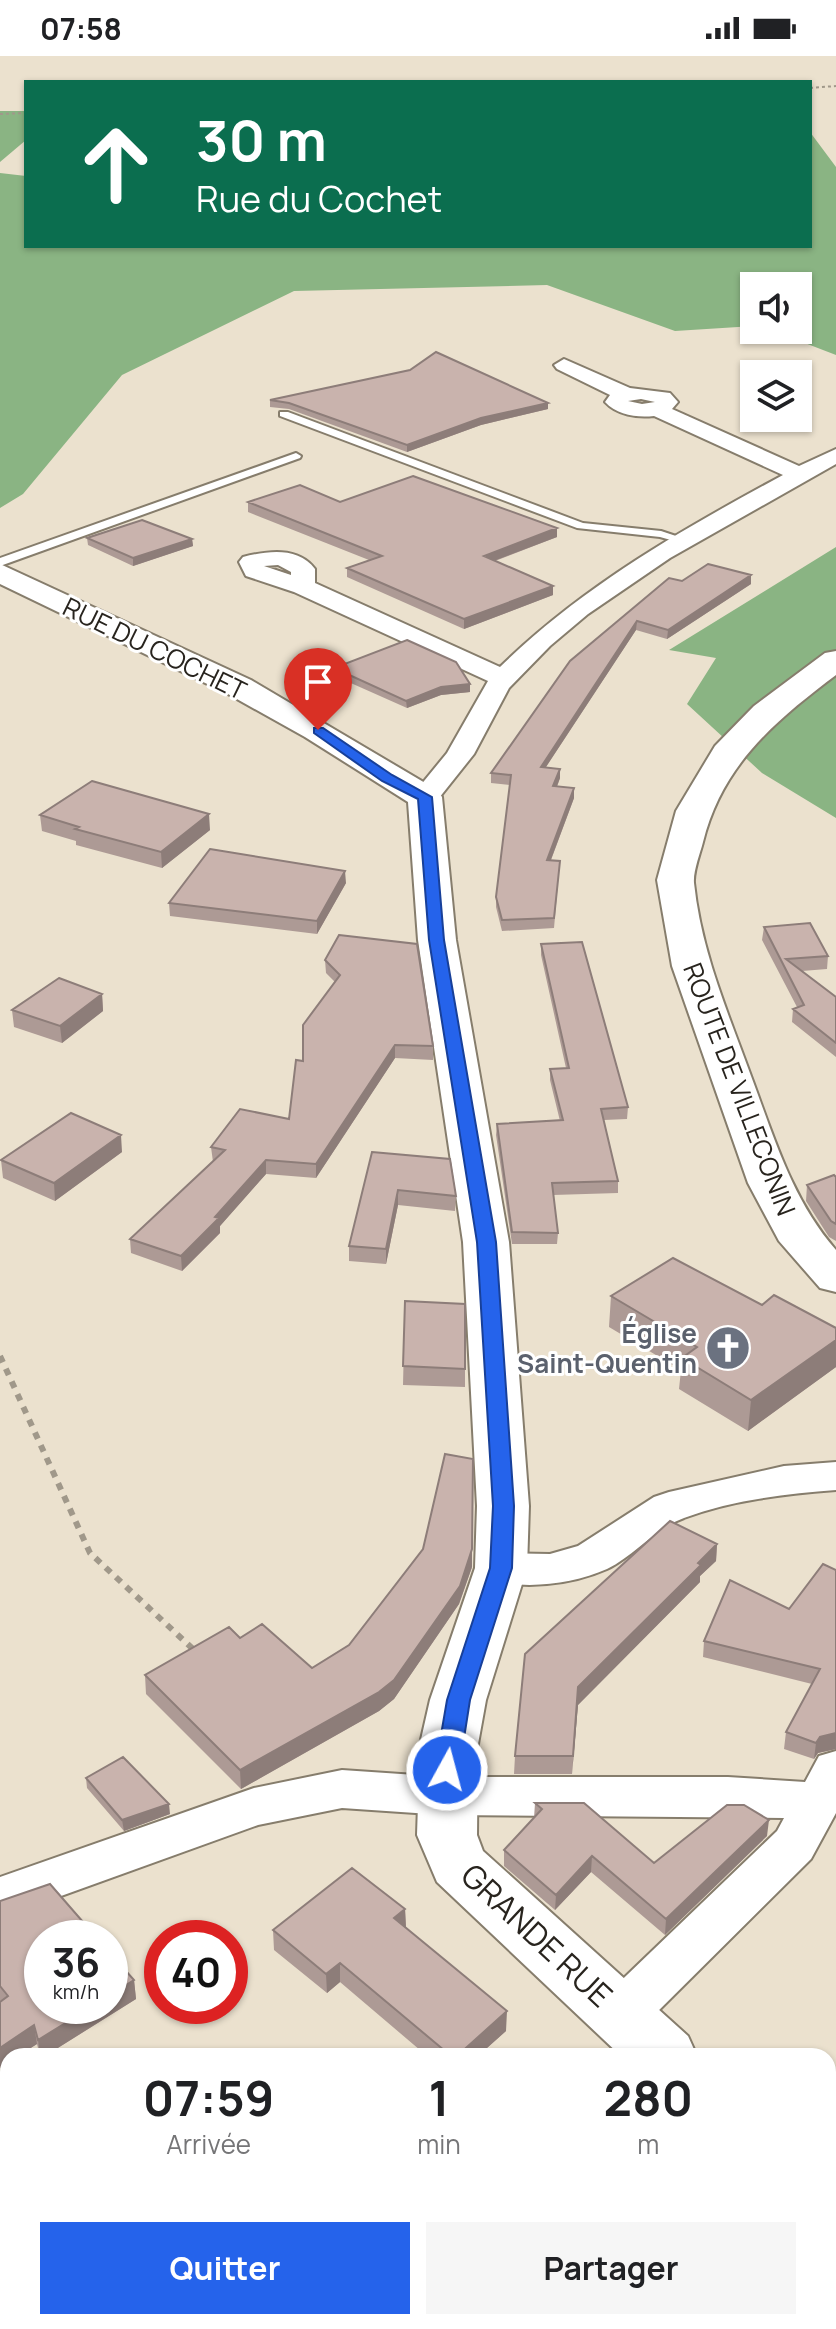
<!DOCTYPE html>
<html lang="fr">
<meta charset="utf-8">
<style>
:root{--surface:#fff;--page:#f6f6f6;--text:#202124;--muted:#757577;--accent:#2563eb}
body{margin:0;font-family:Manrope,sans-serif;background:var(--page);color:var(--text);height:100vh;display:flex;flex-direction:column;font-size:30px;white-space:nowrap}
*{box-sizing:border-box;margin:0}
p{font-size:26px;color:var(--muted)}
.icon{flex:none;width:44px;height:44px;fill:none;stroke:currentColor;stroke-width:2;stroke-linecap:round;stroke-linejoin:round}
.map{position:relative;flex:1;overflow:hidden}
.panel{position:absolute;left:0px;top:1992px;width:836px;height:282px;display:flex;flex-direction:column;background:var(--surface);border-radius:24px 24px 0 0;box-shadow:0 2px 6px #0004}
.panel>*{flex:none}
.top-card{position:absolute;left:24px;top:24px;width:788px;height:168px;border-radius:0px;box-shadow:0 2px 6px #0004;background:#0b6e4f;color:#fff;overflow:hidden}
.buttons{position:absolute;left:740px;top:216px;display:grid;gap:16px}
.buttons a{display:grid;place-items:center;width:72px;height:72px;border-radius:0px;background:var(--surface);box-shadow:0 2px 6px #0004;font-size:40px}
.speed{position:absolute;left:24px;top:1864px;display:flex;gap:16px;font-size:40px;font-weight:700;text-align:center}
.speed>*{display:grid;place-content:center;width:104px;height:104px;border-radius:50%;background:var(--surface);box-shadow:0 2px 6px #0004;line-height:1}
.speed small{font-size:20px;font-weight:400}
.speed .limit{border:12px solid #d22;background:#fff;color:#111}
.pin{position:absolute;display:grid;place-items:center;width:68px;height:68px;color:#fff;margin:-82px -34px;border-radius:50% 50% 50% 0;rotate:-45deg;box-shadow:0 0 8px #0007}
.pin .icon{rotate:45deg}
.me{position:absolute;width:88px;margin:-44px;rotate:7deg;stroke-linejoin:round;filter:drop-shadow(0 0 6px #0008)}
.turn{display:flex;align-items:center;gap:28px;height:168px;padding:0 40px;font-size:36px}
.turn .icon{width:104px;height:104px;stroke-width:2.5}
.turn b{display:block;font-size:56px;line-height:68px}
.eta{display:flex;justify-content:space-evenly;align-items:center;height:136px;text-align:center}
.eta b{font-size:48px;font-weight:700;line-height:56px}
.action{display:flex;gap:16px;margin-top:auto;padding:16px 40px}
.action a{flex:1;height:92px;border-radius:0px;background:var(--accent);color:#fff;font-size:32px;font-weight:700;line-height:92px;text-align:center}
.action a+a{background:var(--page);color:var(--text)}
.status{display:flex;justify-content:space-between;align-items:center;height:56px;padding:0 40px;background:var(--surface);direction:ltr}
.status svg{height:22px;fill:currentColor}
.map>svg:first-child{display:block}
</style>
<div class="status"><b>07:58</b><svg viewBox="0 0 49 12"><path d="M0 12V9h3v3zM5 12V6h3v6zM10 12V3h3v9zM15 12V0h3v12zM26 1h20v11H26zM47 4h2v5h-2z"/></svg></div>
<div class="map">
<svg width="836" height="2273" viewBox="0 0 836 2273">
<rect width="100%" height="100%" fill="#ebe1ce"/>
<!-- forest -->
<path fill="#8ab483" d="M0,55H26V84L0,106Z
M810,76L836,111V299L771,274H798V230H754V270L675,275L547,229L294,235L122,319L23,438L0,452V117L26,120V190H810Z
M836,491V762L762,717L687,648L716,602L669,594Z"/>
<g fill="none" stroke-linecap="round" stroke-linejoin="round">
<!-- service casing -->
<g stroke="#867d6c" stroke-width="4">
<path id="service" d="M280,356H288L583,467L661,475L691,485L685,488L660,481L577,472L280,360Z
M296,397L301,400L300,402L0,510V502Z"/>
</g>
<!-- minor casing -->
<g stroke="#867d6c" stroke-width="4">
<path id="minor" d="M564,303L630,332L670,337L678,346L672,353L799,410L836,393V408L670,502L588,558L550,590L509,632L474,698L435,747H415L411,741L447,697L488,625L294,536L246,520L239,506L243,501C267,495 298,490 315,513V527L500,611C583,530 681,474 783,419L654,360C637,362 617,359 605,346L610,339L557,313L554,309ZM641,343L655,346L642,348L628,345ZM278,509L291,516V519L264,510Z
M836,1406V1434C786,1438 731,1444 684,1462C656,1472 634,1500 607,1513C571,1529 523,1534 486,1523L479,1512L486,1501L501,1497L550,1498L578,1490L654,1441L669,1436L784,1410Z
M836,1695V1757L811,1803L639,1974L621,1980L603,1974L595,1958L603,1942L777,1775L784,1762L445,1759L342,1752L258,1769L0,1862V1821L254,1732L342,1714L445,1721H728L805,1726L819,1700Z"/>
</g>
<!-- tertiary casing -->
<g stroke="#867d6c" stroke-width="4">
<path id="tertiary" d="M0,508L251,624L437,734L442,741L456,884L509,1186L529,1450L527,1512L486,1644L478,1688L477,1779L483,1795L688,1980L697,2000H621L437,1826L417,1779L420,1688L430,1644L475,1512L477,1450L463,1186L418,884L408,746L305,681L228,638L0,528Z
M828,2126L836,2129V2196L828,2193Z"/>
</g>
<!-- secondary casing -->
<g stroke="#867d6c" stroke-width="4">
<path id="secondary" d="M836,595V619C775,665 722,709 703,786C700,798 693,815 694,827C701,895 728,957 751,1020C774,1081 792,1144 836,1194V1236L820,1232L779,1185L748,1127L672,910L657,824L676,755L715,690L754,650L825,597Z"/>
</g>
<!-- path-far1 -->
<path stroke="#a0988a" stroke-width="2" stroke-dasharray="3 3" stroke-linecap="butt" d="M810,32L836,30
M0,58L26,57"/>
<!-- path -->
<path stroke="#a0988a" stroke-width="6" stroke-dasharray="7 7" stroke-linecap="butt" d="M0,1300L90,1497L194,1594"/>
<!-- service -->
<use href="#service" fill="#fff" fill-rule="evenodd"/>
<!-- minor -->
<use href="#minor" fill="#fff" fill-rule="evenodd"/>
<!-- tertiary -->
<use href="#tertiary" fill="#fff" fill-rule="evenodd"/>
<!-- secondary -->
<use href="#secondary" fill="#fff" fill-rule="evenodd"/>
</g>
<!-- wall -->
<path fill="#ad9a95" d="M270,344L548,347V353L481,369L407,396L289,353L270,351Z
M248,446H340L557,481L495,505L553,530V539L464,573L347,521V512L369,504L248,456Z
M87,482L192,483L193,490L133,510L88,489Z
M682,525L751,528L667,583L636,574L546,711L560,713V722L557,731L574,732V742L551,804L559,815L554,872L502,875L496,851V841L510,729L491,727V717L570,605Z
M334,612L470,636L441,639L407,652L335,620Z
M40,759L210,774L162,812L76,789V785L42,775Z
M346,827L317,878L170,860L169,847Z
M764,871L828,900L827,913L802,915L836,941V1001L792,966L793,953L797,951L762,884Z
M541,888L628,1051L627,1063L604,1064L618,1125V1137L553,1139L558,1177L557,1188H512L496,1079L497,1068L560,1065L550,1024V1013L566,1012L541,899Z
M325,904L433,990V1004L395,1002L316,1122L266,1118L220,1170V1177L182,1215L131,1197L130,1183L213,1106L211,1091L289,1063L303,1005L335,926L326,917Z
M102,938L103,955L62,987L14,971L12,954Z
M122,1096L55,1145L3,1122L1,1104Z
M372,1096L456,1140L455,1155L398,1149L386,1208L349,1205V1190Z
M836,1121V1185L829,1181L806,1145L807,1129Z
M611,1240L762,1249L836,1272V1311L748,1375L679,1333L681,1314L609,1271Z
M405,1245L465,1248V1331L403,1329Z
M717,1488L716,1505L700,1520V1526L578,1649L572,1718H514L515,1700Z
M472,1511L459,1548L394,1643L379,1655L241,1733L146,1638L145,1619L240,1582L312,1612Z
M836,1514V1693L818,1697L814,1703L784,1693L786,1676L812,1628L703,1601L704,1585L789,1553Z
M86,1722L170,1758L124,1775L87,1732Z
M535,1747L654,1807L767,1780L665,1879L591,1816L555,1854L504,1810V1794L534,1762Z
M0,1845L134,1924L136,1943L45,2000H40L37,1988L18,2000H8L0,1944Z
M405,1853L406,1871L506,1975L478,2000H427L340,1926L327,1937L274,1894L273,1874Z
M287,2266H409L413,2273H291Z
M561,2266H667L659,2273H567Z"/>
<!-- shaded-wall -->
<path fill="#8d7d79" d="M548,347V353L481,369L407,396V389L481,362Z
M557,472V481L483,509L484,500Z
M192,483L193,490L133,510V502Z
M751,519V528L667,583L668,574Z
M553,530V539L464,573V563Z
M637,565L636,574L540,720L541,711Z
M470,628V636L441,639L407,652L406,645L441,631Z
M560,713V722L553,740V730Z
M574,732V742L547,814V804Z
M209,758L210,774L162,812L161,796Z
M345,815L346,827L317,878V865Z
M102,938L103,955L62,987L60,970Z
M395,989V1002L316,1122V1108Z
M121,1079L122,1096L55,1145L54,1127Z
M266,1104V1118L220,1170V1177L182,1215L181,1200Z
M398,1134V1149L386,1208V1193Z
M836,1284V1311L748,1375L751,1344Z
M717,1488L716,1505L700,1520V1526L578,1649L572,1718L578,1631Z
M472,1493V1511L459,1548L394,1643L379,1655L241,1733L240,1714Z
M836,1677V1693L818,1697L814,1703L816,1687L820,1681Z
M169,1748L170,1758L124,1775L122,1764Z
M769,1764L767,1780L665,1879L666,1863Z
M592,1800L591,1816L555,1854L556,1839Z
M405,1853L406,1873L394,1862Z
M340,1907V1926L327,1937L326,1918Z
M134,1924L136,1943L45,2000H40L38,1984L93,1950H110V1939Z
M507,1955L506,1975L478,2000H457Z
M34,1969L37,1988L18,2000H8V2007L0,2012V1992Z
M8,2129V2150L0,2156V2134Z
M646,2266H667L659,2273H638Z"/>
<!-- building -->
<path fill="#c9b3ad" stroke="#8d7d79" stroke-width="2" d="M436,296L548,347L481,362L407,389L289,347L270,344L410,314Z
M413,420L557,472L484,500L553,530L464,563L347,512L382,500L248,446L300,429L340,446Z
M142,464L192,483L133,502L87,482Z
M708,508L751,519L668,574L637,565L541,711L560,713L553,730L574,732L547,804L560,805L554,862L502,864L496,841L511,719L491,717L570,605L669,522L682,525Z
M407,584L456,606L470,628L441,631L406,645L334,612Z
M92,725L209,758L161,796L75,773L79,771L40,759Z
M210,793L345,815L317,865L169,847Z
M810,867L828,900L786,903L836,941V987L793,953L804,949L764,871Z
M339,879L417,888L433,990L395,989L316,1108L266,1104L215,1161L219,1162L181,1200L130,1183L225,1094L211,1091L240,1053L289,1063L296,1004L303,1005V969L340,919L325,904Z
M582,886L628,1051L601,1053L618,1125L552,1127L558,1177L512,1176L497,1068L563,1064L550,1013L569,1012L541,888Z
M59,922L102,938L60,970L12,954Z
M71,1057L121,1079L54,1127L1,1104Z
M372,1096L450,1103L456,1140L398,1134L386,1193L349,1190Z
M834,1119L836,1121V1168L831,1165L807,1129Z
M673,1202L762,1249L774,1239L836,1272V1284L751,1344L682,1302L697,1291L611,1240Z
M405,1245L465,1248V1313L403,1310Z
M445,1398L473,1403L472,1493L460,1530L394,1624L379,1636L240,1714L145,1619L229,1571L240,1582L262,1568L312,1612L349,1589L423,1493Z
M670,1465L717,1488L698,1507L701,1509L578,1631L573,1700H515L525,1598Z
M823,1508L836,1514V1677L820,1681L816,1687L786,1676L820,1613L704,1585L730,1524L789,1553Z
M123,1701L169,1748L122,1764L86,1722Z
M535,1747H584L654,1807L727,1749H744L769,1764L666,1863L592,1800L556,1839L504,1794L542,1753Z
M352,1812L405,1853L394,1862L507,1955L457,2000H451L340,1907L326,1918L273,1874Z
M50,1828L97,1882H42V1950H93L38,1984L34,1969L0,1992V1946L8,1940L0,1930V1845Z
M110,1897L134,1924L110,1939Z
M0,2104L8,2114V2129L0,2134Z
M0,2257L11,2273H0Z
M836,2263V2273H826Z
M297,2266H409L413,2273H301Z
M580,2266H646L638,2273H587Z"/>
<!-- route -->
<path fill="#2563eb" stroke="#184099" stroke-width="2" d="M314,672H323L392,719L432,741L444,884L496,1186L514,1450L512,1512L470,1644L459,1714L455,1721H439L435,1714L447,1644L490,1512L493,1450L477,1186L429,884L418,743L382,725L314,677Z"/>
<!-- icons -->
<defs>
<g id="church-disc" transform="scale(2.3)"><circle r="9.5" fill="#6b7280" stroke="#fff"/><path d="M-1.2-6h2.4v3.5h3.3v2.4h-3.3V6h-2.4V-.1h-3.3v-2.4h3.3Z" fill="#fff"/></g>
</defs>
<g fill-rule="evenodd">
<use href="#church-disc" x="728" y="1292"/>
</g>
<g text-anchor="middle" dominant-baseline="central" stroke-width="6" stroke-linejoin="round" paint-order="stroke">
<!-- street labels -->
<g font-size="26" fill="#28241e" stroke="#fff">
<text transform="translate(155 592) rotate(26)">RUE DU COCHET</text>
<text transform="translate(740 1033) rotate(69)">ROUTE DE VILLECONIN</text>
</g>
<!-- worship labels -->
<g font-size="26" font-weight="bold" fill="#5b616d" stroke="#fff" text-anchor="end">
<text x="697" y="1277">Église<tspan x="697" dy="30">Saint-Quentin</tspan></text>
</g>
<!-- near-street labels -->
<g font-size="32" fill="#28241e" stroke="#fff">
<text transform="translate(537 1879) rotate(43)">GRANDE RUE</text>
</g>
</g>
</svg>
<div class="buttons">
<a><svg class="icon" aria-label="sound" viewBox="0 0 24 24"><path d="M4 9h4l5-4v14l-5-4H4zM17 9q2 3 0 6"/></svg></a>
<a><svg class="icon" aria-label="layers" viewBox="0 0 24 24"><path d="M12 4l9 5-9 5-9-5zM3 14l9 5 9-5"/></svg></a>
</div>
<div class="speed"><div>36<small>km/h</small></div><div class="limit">40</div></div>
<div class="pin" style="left:318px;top:674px;background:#d93025"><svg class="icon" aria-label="arrive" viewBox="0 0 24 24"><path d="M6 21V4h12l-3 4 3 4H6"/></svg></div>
<svg class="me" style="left:447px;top:1714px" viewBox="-20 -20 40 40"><circle r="17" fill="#2563eb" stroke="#fff" stroke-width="3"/><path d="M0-11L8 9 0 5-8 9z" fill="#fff"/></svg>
<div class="top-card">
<div class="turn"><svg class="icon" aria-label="ahead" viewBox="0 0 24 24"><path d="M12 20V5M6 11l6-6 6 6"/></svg><div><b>30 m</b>Rue du Cochet</div></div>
</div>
<section class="panel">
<div class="eta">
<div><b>07:59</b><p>Arrivée</p></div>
<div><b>1</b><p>min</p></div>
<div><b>280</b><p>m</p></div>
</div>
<div class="action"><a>Quitter</a><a>Partager</a></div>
</section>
</div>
